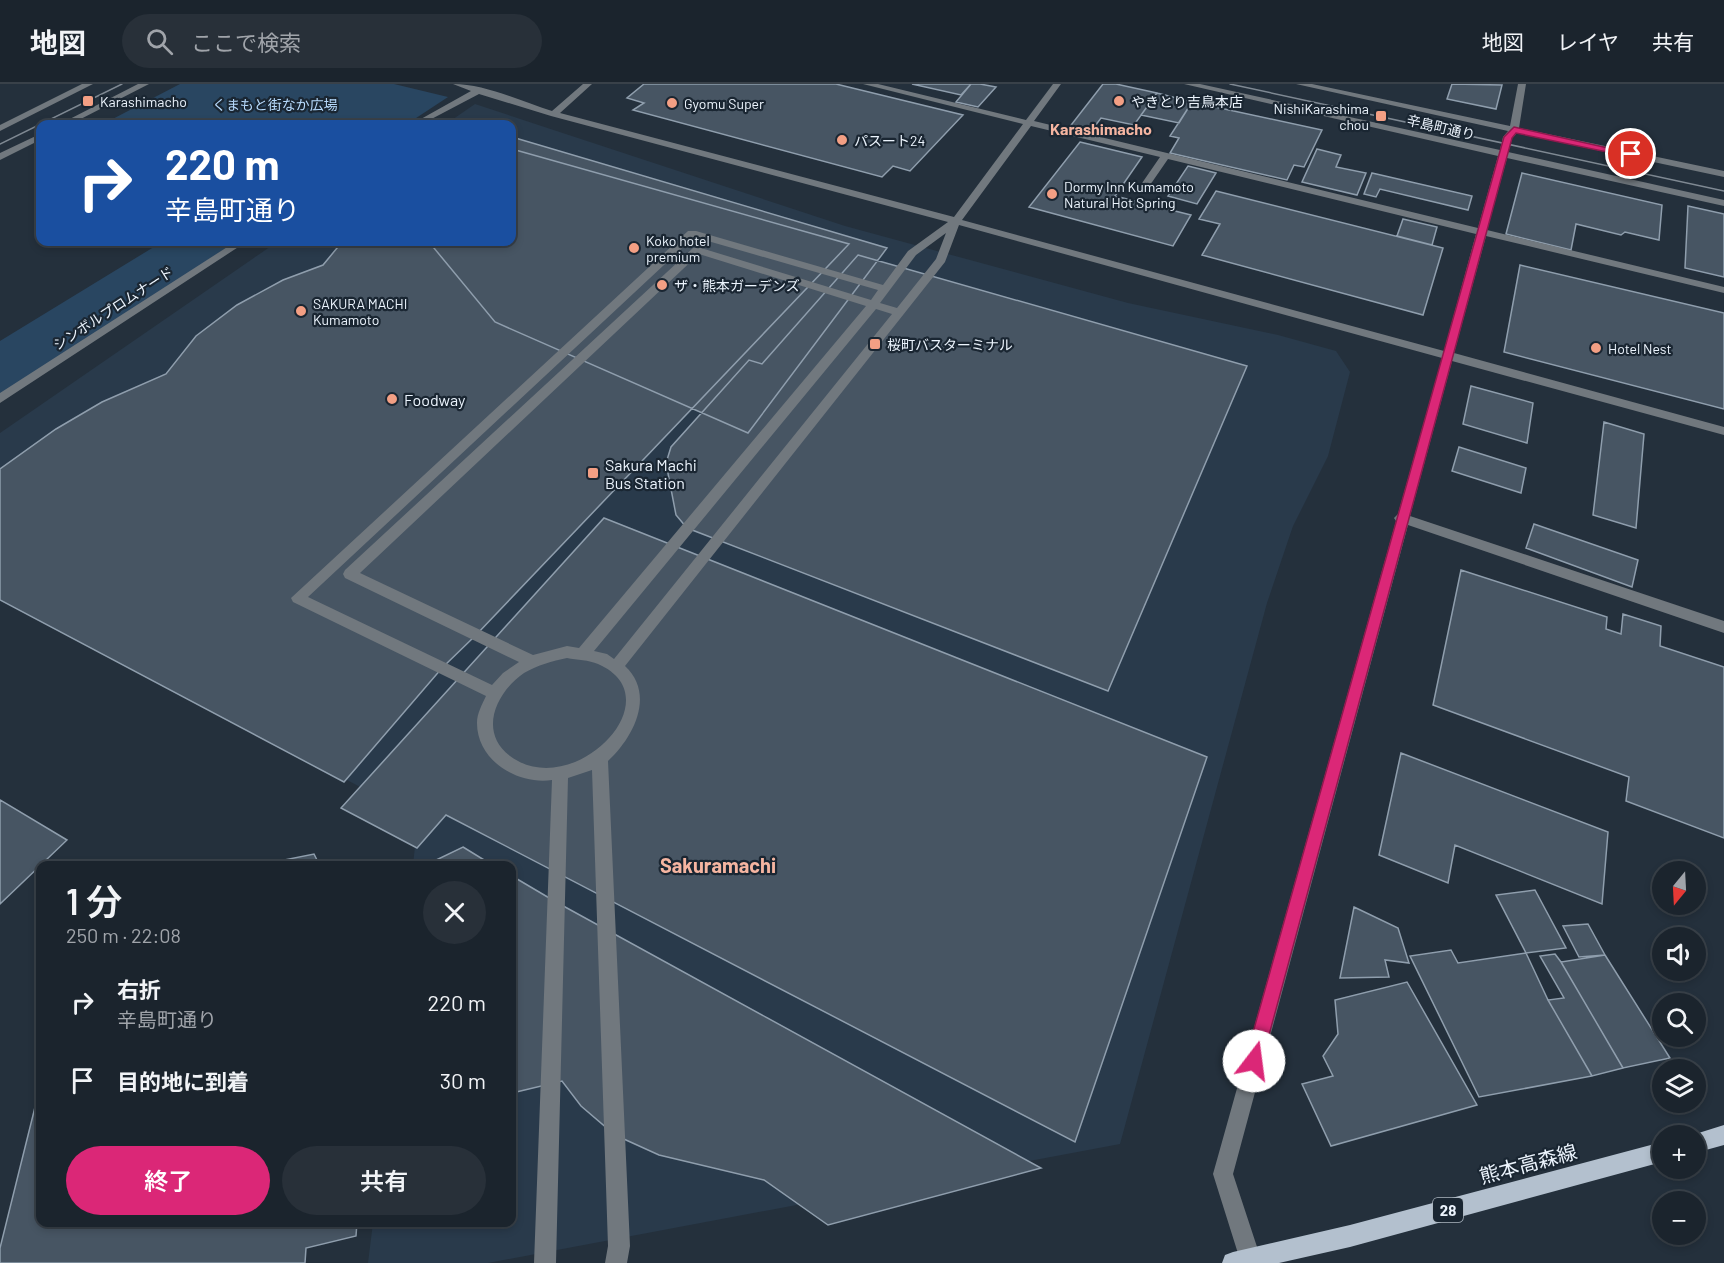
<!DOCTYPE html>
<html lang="ja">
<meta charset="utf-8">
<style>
:root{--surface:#1b242d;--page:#283039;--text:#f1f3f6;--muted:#a0a4aa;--line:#394149;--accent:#db2777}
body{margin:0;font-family:Barlow,"Noto Sans JP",sans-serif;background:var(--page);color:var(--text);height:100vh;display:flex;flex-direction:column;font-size:22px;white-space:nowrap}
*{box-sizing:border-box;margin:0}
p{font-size:20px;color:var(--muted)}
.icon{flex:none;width:33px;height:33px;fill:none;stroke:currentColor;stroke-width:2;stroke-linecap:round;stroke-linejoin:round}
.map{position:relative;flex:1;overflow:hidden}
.details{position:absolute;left:36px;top:777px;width:480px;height:366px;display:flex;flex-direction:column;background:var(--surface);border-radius:12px;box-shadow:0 3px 9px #0003,0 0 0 2px var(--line)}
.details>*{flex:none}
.hud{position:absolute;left:36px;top:36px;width:480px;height:126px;border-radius:12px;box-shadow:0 3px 9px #0003,0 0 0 2px var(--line);background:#1a4fa0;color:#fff;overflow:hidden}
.needle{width:39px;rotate:198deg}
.controls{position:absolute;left:1652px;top:777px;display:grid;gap:12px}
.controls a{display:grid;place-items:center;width:54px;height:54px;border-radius:50%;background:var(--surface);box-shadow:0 3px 9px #0003,0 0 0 2px var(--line);font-size:30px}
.pin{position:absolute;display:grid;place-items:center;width:51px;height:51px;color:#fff;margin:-26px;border:3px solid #fff;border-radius:50%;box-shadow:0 2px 6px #0007}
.me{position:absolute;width:66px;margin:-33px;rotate:15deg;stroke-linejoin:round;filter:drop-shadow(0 0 4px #0008)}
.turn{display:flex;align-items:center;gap:21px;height:126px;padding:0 30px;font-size:27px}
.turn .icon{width:78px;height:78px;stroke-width:2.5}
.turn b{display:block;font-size:42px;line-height:51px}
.round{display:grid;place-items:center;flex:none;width:63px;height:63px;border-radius:32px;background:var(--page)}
.head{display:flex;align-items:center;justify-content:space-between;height:102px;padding:0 30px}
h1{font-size:36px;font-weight:600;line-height:45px}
.action{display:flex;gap:12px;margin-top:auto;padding:12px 30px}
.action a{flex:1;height:69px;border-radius:36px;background:var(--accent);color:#fff;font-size:24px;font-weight:600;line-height:69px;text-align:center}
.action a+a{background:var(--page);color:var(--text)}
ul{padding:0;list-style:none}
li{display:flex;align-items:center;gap:18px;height:78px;padding:0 30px}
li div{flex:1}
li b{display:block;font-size:22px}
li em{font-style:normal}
header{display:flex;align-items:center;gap:36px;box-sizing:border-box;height:84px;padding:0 30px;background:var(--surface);border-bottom:2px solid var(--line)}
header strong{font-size:28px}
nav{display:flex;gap:33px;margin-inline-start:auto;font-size:21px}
.search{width:420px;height:54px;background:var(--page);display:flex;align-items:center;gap:15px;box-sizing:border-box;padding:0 21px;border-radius:33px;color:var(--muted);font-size:22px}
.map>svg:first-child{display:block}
</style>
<header>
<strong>地図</strong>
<div class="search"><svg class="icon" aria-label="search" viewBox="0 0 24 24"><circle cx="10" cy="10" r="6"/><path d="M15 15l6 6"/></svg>ここで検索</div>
<nav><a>地図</a><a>レイヤ</a><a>共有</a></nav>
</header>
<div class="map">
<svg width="1724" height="1179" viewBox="0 0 1724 1179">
<rect width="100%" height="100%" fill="#24303c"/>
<!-- built -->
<path fill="#293a4b" d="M475,20L845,142L1128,219L1278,251L1336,267L1350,288L1328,372L1293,442L1267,519L1120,1060L488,1179H368L373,1139L512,1138V782L413,781L418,734L0,510V349L277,158H512V40H446Z"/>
<!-- green -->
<path fill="#294661" d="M180,0H394L448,13L407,40H103Z
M162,158H235L0,315V257Z"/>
<!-- building -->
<path fill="#475563" stroke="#8f9ead" stroke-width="1.5" d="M644,0H836L963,31L910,87L893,82L882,93L633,26L644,19L627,14Z
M912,0H971L961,11Z
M971,0H980L996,3L978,23L956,18Z
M1103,0H1116L1157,9L1134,41L1101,34L1089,50L1068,45Z
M1452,0L1502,1L1496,25L1447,15Z
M1157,9L1192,18L1179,39L1141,31Z
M1192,18L1322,46L1304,83L1294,81L1287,96L1170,69L1179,54L1170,52Z
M512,53L887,164L748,349L495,238L429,158H512Z
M1080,58L1142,73L1115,112L1191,131L1173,162L1029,123Z
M512,65L849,160L476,551L442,584L344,698L0,516V385L56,345L102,318L166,290L196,252L237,221L283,196L323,181L342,158H512Z
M1317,65L1341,71L1336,83L1366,89L1357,111L1302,98Z
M1188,82L1216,89L1197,120L1168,112Z
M1372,89L1472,112L1468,126L1380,105L1376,113L1364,110Z
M1522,89L1662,121L1659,156L1625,148L1621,151L1576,140L1571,166L1506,150Z
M1216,107L1443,164L1423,231L1202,171L1220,140L1199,135Z
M1688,122L1724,130V193L1685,184Z
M1403,135L1437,143L1432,161L1397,152Z
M858,171L1247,282L1108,607L687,444L676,431L666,379L671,363L749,276L762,280Z
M1520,181L1724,229V325L1504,268Z
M1471,302L1533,319L1527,359L1463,340Z
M1604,338L1644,350L1636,444L1593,431Z
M1459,363L1526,384L1521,409L1452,387Z
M604,434L1207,673L1075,1058L446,731L417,764L341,724Z
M1534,440L1638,476L1632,503L1526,464Z
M1461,486L1607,533L1606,545L1621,550L1623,530L1661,542L1660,562L1724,583V754L1626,717L1629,693L1433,621Z
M1401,669L1608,748L1602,820L1455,761L1448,799L1379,771Z
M0,716L67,756L0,820Z
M463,763L494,782H432V778Z
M314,770L320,782H254Z
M512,792L556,818L1041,1084L828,1141L764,1096L659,1071L615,1051L581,1022L562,997L512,1009Z
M1535,806L1566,864L1526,869L1496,811Z
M1354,823L1398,844L1409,879L1385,876L1389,893L1340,894Z
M1588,840L1605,871L1579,873L1563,842Z
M1451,866L1458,879L1526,869L1548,916L1592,992L1479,1013L1410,872Z
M1555,870L1561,878L1623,984L1592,992L1548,916L1564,914L1540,872Z
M1605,871L1670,974L1623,984L1561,878Z
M1407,898L1477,1021L1331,1062L1302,1000L1333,992L1323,972L1338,950L1335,916Z
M40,1003V1138H357L356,1152L306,1164L305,1179H0V1164Z"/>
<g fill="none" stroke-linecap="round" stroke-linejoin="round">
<!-- minor -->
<path fill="#71787e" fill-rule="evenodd" d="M82,0H93L0,47V41Z
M138,0H149L71,40H60Z
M453,0C485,0 521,17 552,27L583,0H592L560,29L954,133L1023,40L863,0H878L1026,36L1053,0H1061L1034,37L1478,144L1498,72L1184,0H1200L1500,66L1503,53L1508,47L1296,0H1312L1510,42L1518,0H1526L1519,44L1724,87V93L1517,49L1512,54L1508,68L1724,116V122L1507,74L1487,146L1724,203V209L1486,152L1454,269L1724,343V351L1452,277L1410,432L1724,537V549L1408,441L1233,1090L1261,1175L1259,1179H1241L1213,1090L1396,437L1394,434L1398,430L1442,274L959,141L945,178L625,582C656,611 633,654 608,677L630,1162L627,1179H605L608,1162L592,686L568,694L556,1179H534L552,696C518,701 477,677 477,639C477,629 482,621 486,612L293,518L291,514L688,147H696L883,201L908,167L948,138L551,32L479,10L422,40H412L471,7ZM1031,42L1160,73L1140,102L1145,105L1148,104L1168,75L1476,150L1444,267L962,136ZM946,149L936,175L897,224L880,219L916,171ZM694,153L878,206L871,216L701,164H693L345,486L343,490L345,494L519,578L503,589L492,601L308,513ZM699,170L866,222L579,564L567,562L533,571L360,489ZM876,225L892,230L614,575L607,570L594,567ZM567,574C577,576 589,576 598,580C676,614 573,719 510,672C478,648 496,608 524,589C538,581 552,577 567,574Z
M40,50V56L0,76V69Z
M235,158H246L0,319V309Z"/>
<!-- major -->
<path fill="#b3c0ce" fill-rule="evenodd" d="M1724,1041V1061L1695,1069V1052H1689Z
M1662,1058V1078L1350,1163L1279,1179H1222L1225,1171L1233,1168L1350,1141Z"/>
<!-- tram -->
<path stroke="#7f8993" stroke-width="1.5" d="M1230,0L1724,107
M0,60L122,0"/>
</g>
<!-- route -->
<path fill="#db2777" stroke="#8e194d" stroke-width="1.5" d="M1514,43L1635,70L1631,73L1516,49L1512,54L1262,977L1260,983L1254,986L1248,983L1245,977L1504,53Z"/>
<!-- markers -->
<g fill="#f39f84" stroke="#1a2632" stroke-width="2">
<rect x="82" y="11" width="12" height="12" rx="3"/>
<circle cx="1119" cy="17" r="6"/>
<circle cx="672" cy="19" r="6"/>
<rect x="1375" y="26" width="12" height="12" rx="3"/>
<circle cx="842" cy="56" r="6"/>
<circle cx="1052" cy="110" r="6"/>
<circle cx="634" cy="164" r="6"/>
<circle cx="662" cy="201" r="6"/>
<circle cx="301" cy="227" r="6"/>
<rect x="869" y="254" width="12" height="12" rx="3"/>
<circle cx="1596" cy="264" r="6"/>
<circle cx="392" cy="315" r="6"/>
<rect x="587" y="383" width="12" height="12" rx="3"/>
</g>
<g text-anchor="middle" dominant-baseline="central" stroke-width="4.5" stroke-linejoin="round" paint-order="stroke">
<!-- far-poi labels -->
<g font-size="14" fill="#ecf4fd" stroke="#1a2632" text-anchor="start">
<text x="100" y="17">Karashimacho</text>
<text x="1131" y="17">やきとり吉鳥本店</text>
<text x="684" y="19">Gyomu Super</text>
<text x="1369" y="24" text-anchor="end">NishiKarashima<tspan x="1369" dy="16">chou</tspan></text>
<text x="854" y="56">パスート24</text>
<text x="1064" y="102">Dormy Inn Kumamoto<tspan x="1064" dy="16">Natural Hot Spring</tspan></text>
<text x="646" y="156">Koko hotel<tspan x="646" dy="16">premium</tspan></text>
<text x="674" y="201">ザ・熊本ガーデンズ</text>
<text x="313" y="219">SAKURA MACHI<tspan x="313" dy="16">Kumamoto</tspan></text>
<text x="887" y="260">桜町バスターミナル</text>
<text x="1608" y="264">Hotel Nest</text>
</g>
<!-- far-park labels -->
<g font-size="14" fill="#b7dafc" stroke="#1a2632">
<text x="275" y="20">くまもと街なか広場</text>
</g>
<!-- far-street labels -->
<g font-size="14" fill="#ecf4fd" stroke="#1a2632">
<text transform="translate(1441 43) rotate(13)">辛島町通り</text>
<text transform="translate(113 224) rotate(-33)">シンボルプロムナード</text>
</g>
<!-- shield labels -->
<rect fill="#1a2632" stroke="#adb6c0" stroke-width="1.5" x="1433" y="1114" width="30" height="24" rx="4.5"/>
<g font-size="15" font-weight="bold" fill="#ecf4fd">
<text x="1448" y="1126">28</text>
</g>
<!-- far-quarter labels -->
<g font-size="16" font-weight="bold" fill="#f5b5a1" stroke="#1a2632">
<text x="1101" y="44">Karashimacho</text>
</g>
<!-- poi labels -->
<g font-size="16" fill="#ecf4fd" stroke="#1a2632" text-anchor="start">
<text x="404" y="315">Foodway</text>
<text x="605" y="380">Sakura Machi<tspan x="605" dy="18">Bus Station</tspan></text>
</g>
<!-- quarter labels -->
<g font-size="20" font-weight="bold" fill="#f5b5a1" stroke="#1a2632">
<text x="718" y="781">Sakuramachi</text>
</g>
<!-- near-street labels -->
<g font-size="20" fill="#ecf4fd" stroke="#1a2632">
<text transform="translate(1528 1079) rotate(-15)">熊本高森線</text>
</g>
</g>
</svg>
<div class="controls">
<a><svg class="needle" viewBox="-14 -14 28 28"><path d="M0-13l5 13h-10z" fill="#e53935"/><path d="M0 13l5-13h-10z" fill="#a0a4aa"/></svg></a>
<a><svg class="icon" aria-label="sound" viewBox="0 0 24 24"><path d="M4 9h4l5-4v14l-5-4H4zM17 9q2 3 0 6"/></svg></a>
<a><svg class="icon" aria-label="search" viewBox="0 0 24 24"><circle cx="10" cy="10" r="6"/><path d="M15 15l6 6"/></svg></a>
<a><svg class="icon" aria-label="layers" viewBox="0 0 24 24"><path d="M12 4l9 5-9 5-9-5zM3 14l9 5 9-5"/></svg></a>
<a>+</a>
<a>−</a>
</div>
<div class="pin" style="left:1631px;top:70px;background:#d93025"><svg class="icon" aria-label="arrive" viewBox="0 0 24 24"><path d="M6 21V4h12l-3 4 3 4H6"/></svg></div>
<svg class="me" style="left:1254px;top:977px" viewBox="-20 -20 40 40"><circle r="19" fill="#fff"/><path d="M0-13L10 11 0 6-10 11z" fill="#db2777"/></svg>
<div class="hud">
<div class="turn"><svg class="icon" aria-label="right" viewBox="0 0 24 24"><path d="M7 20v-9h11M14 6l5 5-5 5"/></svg><div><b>220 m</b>辛島町通り</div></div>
</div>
<section class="details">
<div class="head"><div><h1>1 分</h1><p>250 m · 22:08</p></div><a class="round"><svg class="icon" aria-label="close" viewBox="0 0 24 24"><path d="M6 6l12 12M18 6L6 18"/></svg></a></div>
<ul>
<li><svg class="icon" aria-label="right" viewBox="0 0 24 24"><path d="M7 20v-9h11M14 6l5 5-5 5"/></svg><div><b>右折</b><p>辛島町通り</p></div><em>220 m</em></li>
<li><svg class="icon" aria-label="arrive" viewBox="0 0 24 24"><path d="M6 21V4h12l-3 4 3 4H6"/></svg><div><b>目的地に到着</b></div><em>30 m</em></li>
</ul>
<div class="action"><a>終了</a><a>共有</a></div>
</section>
</div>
